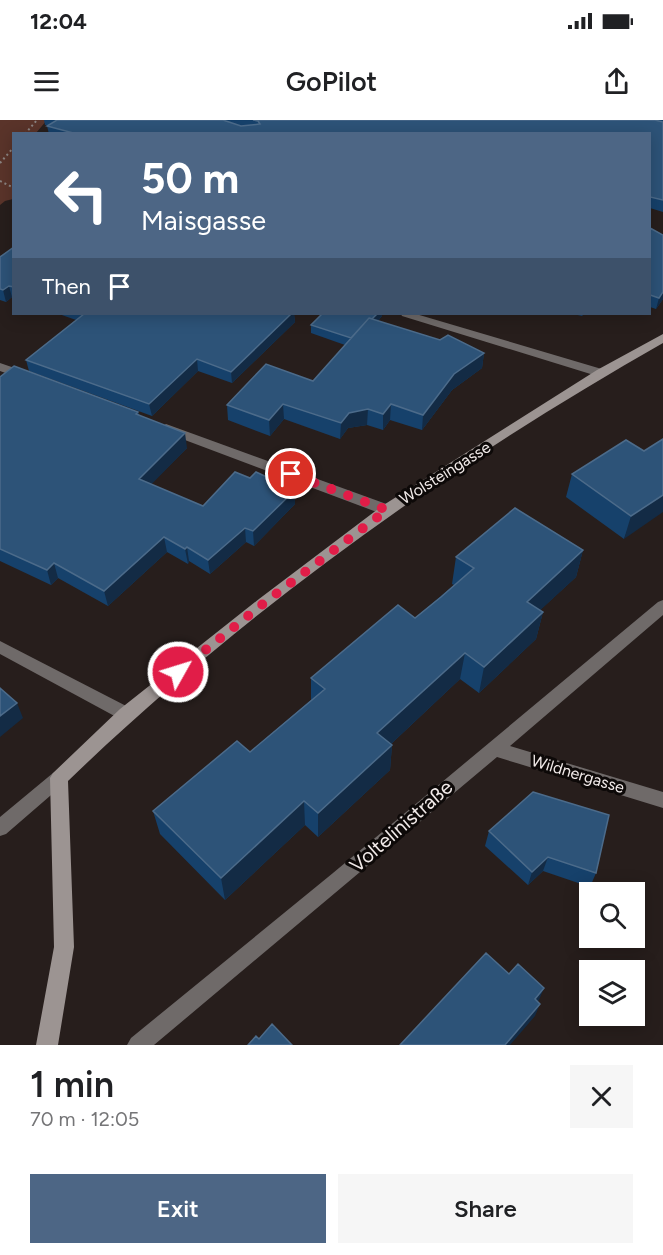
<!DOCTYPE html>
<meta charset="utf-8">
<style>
:root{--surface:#fff;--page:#f6f6f6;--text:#202124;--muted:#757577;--accent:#4d6685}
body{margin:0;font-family:Figtree,sans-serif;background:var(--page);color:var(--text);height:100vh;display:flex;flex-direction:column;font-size:22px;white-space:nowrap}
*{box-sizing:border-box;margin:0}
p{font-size:20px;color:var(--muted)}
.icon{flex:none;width:33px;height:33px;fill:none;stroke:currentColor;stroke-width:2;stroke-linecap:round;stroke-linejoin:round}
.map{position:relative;height:925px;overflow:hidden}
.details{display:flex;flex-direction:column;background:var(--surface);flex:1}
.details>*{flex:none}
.hud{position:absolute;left:12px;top:12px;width:639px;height:183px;border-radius:0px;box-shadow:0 3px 15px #0003;background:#4d6685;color:#fff;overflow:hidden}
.buttons{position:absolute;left:579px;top:762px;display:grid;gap:12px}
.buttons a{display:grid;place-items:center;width:66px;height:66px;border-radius:0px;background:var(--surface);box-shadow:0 3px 15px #0003;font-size:30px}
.pin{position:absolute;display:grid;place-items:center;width:51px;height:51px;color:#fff;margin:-26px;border:3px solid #fff;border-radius:50%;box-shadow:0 2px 6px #0007}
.me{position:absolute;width:66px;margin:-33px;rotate:51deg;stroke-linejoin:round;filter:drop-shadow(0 0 4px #0008)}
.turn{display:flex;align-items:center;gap:21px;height:126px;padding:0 30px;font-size:27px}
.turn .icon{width:78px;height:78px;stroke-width:2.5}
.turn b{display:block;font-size:42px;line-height:51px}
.then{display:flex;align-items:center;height:57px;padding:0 30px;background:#0003;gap:12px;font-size:22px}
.round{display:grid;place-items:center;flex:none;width:63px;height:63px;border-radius:0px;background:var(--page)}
.head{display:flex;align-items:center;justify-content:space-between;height:102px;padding:0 30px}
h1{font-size:36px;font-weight:600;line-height:45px}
.primary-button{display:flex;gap:12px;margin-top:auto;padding:12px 30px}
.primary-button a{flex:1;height:69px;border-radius:0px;background:var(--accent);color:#fff;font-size:24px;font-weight:600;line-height:69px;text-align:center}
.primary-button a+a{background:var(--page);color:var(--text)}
.status{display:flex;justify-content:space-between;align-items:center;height:42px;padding:0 30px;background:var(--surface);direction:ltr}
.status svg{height:16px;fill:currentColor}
header{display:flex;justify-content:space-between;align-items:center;height:78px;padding:0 30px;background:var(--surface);font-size:27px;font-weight:600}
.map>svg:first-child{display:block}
</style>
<div class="status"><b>12:04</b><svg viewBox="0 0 49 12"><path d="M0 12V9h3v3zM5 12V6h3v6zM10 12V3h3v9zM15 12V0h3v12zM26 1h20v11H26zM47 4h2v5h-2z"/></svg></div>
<header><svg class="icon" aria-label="menu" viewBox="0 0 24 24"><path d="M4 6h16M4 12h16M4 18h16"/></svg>GoPilot<svg class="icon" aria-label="share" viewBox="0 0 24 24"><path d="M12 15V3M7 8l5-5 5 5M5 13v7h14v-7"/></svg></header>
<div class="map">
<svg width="663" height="925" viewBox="0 0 663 925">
<rect width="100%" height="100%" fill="#271e1c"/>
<!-- green -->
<path fill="#5a342a" d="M0,0H47L36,13L14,14L13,79L5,81L0,85Z"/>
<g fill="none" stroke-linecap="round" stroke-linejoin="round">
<!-- path -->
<path stroke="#8b8381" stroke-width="2" stroke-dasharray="2 3" stroke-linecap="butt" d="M25,14L37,0
M0,43L14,27
M0,61L14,68"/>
<!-- street -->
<path fill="#6f6a69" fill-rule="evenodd" d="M401,194H416L605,250L607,253L605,256H597L402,196Z
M0,243L29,253L31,256L25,260L0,251Z
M166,304L392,386L394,390L387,395L382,394L161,311L160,308Z
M663,480V495L510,626L663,672V688L497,637L154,925H127L131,918L333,753L658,482Z
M0,521L132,589L134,594L132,599L126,601L120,599L0,534Z
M59,650L65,653L68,658L65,663L6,714L0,716V697L53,653Z"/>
<!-- secondary -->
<path fill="#9c9492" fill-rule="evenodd" d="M663,214V223C450,344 244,491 68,661L74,827L58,925H36L54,827L50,658L53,653L120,589L259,479L382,386L597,250Z"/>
</g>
<!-- wall -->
<path fill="#16416b" d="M44,0H663V92L650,88V14H49L47,6L49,5H45Z
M650,108L663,115V179L656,189L650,187Z
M14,127V177H12L6,182L0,180V137Z
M59,194H294L295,202L232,263L198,251L152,296L29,251L26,240L76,200Z
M573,194H584L582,196Z
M382,196L378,201L440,220L484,233L482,248L452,270L422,310L390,300L383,310L367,305L348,308L340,319L284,299L270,316L228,300L227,285L313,261L345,225L311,213V205Z
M0,257L138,292L139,295L187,328L151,364L203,386L295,384L254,426L246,422L210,454L189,441L188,444L167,432L108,486L58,458L51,465L0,441Z
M663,319L624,419L566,377L572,354L644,331Z
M583,430L576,457L540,490L543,492L536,519L479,573L460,559L391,624L392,625L390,650L318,717L305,705L225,780L160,714L153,691L250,632L311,580V558L415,498L454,465L452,464L456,437Z
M489,711L596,753L590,767L543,751L528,765L485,726Z"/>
<!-- shaded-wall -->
<path fill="#132b45" d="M9,166L12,177L6,182L3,170Z
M663,172V179L656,189L659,178Z
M291,194H294L295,202L232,263L231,252Z
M377,194H382V196L354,228V219Z
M484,233L482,248L452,270L422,310L423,295L454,254Z
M197,239L198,251L152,296L149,284Z
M283,284L284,299L270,316L269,300Z
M391,284L390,300L383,310V294Z
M368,289L367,305L348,308L340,319L341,303L349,293Z
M185,313L187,328L142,374L139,359Z
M295,370V384L254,426L253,411Z
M663,375V392L624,419L631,396Z
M245,408L246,422L210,454L208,440Z
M164,417L167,432L108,486L104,471Z
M187,427L189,441L188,444L185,429Z
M583,430L576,457L521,508L527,482Z
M54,443L58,458L51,465L47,450Z
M543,492L536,519L479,573L484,547Z
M465,533L460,559L376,638L377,613Z
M17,583L23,598L0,617V596Z
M392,625L390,650L318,717V693Z
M304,681L305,705L225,780L221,758Z
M548,737L543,751L528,765L532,752Z
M544,868L539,880L529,891L535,879Z
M540,884L535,896L510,925H505Z"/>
<!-- building -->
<path fill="#2d5378" stroke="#4c6b8a" stroke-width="1.5" d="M57,0H223L241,6L260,4L258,1L253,0H655L663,2V80L650,77V14H77L47,6Z
M650,108L663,115V172L659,178L650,175Z
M14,127V167L9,166L3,170L0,169V137Z
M84,194H291L231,252L197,239L149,284L26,240Z
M322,194H377L372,199L369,198L351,218L311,205Z
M369,198L440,220L448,215L484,233L454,254L423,295L391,284L383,294L368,289L349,293L341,303L283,284L269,300L227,285L266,244L313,261Z
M14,246L138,292L136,294L185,313L139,359L203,386L235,352L250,358L256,352L295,370L253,411L245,408L208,440L187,427L185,429L164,417L104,471L54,443L47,450L0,429V257Z
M663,319V375L631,396L572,354L626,320L644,331Z
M515,388L583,430L527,482L543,492L484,547L465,533L377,613L392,625L318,693L304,681L221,758L153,691L237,621L250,632L325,569L311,558L398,485L415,498L441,477L474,448L456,437Z
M0,568L17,583L0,596Z
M533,672L609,695L596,753L548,737L532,752L489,711Z
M486,833L509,854L518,844L544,868L535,879L540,884L505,925H400Z
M272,904L292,925H248L256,916L259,919Z"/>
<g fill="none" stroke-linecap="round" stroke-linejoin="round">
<!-- route -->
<path stroke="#e11d48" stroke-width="10" stroke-dasharray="0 18" d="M178,552L264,483L387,390L291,354"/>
</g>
<g text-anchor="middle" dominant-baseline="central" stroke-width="6" stroke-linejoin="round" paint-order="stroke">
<!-- street labels -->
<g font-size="16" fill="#f1eae9" stroke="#0d0908">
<text transform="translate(445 353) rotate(-32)">Wolsteingasse</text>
<text transform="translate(578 654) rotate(17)">Wildnergasse</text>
</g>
<!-- near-street labels -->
<g font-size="20" fill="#f1eae9" stroke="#0d0908">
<text transform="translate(401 706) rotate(-41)">Voltelinistraße</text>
</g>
</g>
</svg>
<div class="buttons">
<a><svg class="icon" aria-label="search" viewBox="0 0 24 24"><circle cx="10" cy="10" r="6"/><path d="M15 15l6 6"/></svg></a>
<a><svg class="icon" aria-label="layers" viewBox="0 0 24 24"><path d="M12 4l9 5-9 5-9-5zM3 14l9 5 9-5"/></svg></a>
</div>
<div class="pin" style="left:291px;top:354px;background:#d93025"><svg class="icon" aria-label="arrive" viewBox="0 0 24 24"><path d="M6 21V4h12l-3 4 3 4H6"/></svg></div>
<svg class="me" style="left:178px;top:552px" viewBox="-20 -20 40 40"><circle r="17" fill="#e11d48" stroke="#fff" stroke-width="3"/><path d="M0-11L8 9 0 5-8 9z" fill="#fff"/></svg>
<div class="hud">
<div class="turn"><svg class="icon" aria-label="left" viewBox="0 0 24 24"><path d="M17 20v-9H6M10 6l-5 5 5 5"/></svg><div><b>50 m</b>Maisgasse</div></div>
<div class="then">Then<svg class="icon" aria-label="arrive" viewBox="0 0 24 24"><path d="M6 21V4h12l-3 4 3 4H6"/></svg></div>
</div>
</div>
<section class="details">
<div class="head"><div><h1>1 min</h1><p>70 m · 12:05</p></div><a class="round"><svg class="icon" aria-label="close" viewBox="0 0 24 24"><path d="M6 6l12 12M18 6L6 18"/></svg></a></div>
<div class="primary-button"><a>Exit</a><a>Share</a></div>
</section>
